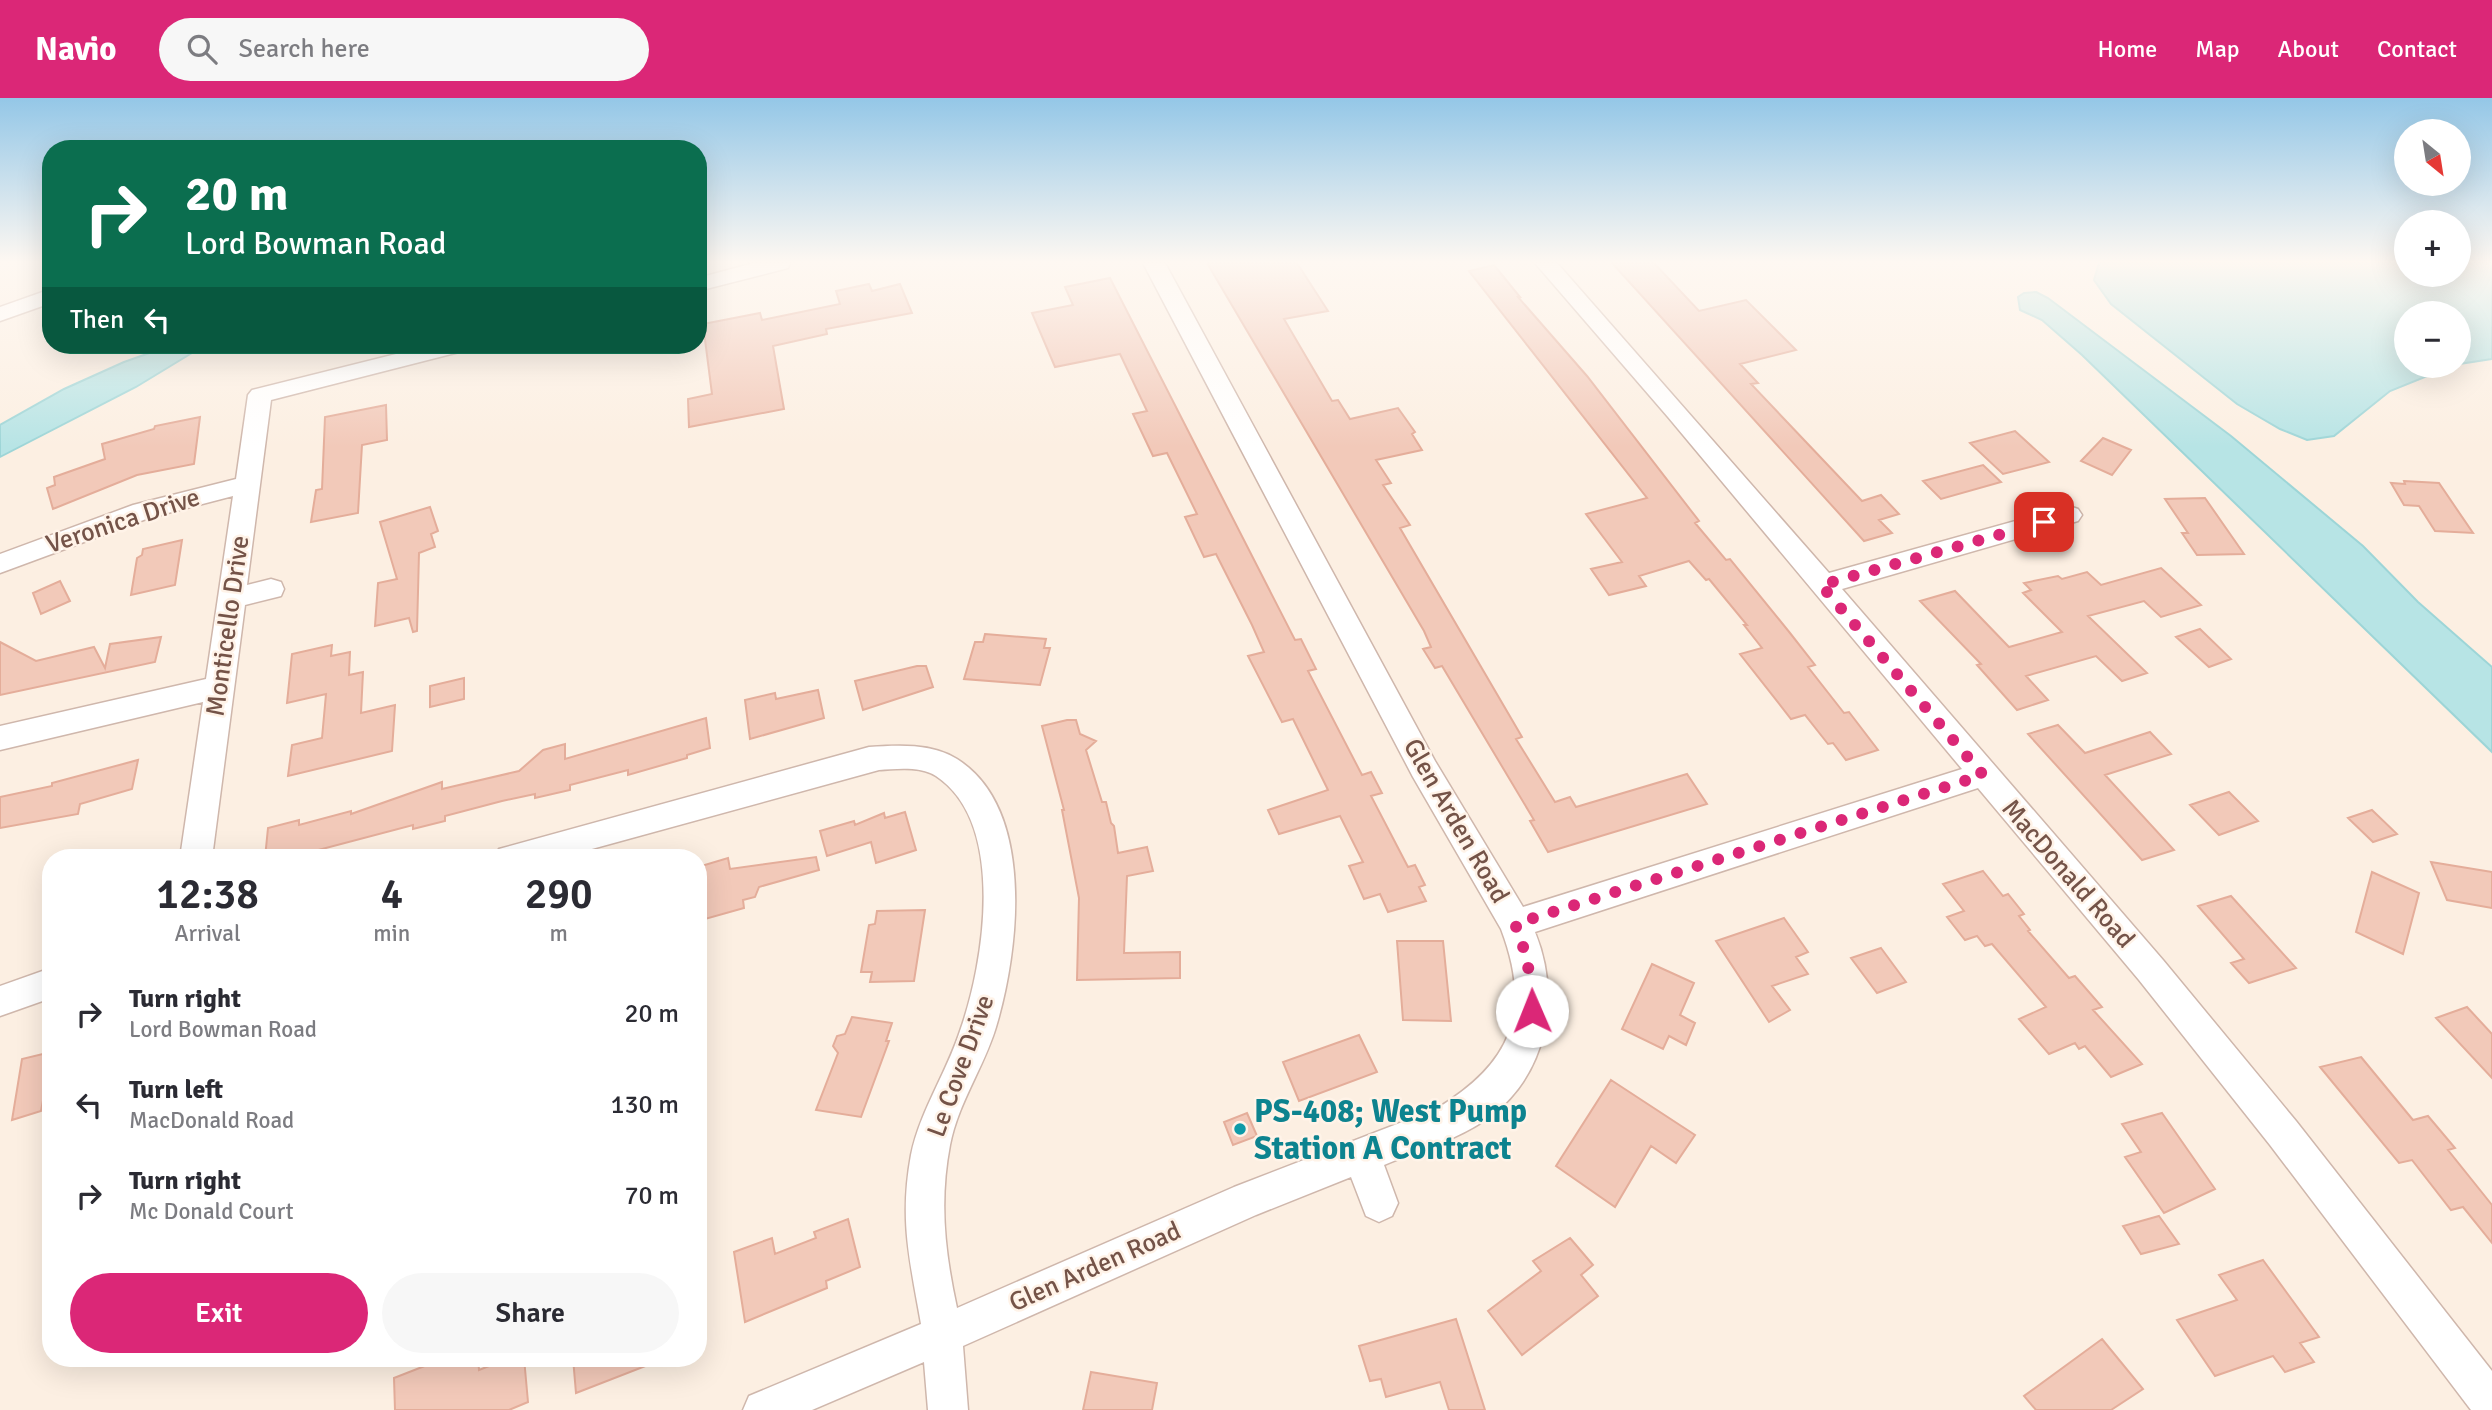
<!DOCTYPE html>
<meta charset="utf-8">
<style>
:root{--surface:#fff;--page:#f7f7f7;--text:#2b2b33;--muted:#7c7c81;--accent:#db2777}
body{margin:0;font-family:Signika,sans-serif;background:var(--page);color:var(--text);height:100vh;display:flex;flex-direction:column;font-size:26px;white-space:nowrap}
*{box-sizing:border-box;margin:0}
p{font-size:23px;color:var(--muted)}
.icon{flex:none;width:38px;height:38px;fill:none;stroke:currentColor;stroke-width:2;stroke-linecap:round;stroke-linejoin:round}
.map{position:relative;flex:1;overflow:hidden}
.panel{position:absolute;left:42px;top:751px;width:665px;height:518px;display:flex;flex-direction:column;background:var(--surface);border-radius:28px;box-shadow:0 7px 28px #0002}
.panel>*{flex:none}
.guide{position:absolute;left:42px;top:42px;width:665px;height:214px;border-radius:28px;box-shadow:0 7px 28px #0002;background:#0b6e4f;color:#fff;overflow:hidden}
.needle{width:46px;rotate:150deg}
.tools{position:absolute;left:2394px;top:21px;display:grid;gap:14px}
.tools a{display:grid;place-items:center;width:77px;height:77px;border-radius:50%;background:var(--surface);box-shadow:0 7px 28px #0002;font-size:35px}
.pin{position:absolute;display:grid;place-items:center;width:60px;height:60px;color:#fff;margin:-30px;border-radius:14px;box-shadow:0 4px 10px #0006}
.me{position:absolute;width:77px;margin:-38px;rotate:359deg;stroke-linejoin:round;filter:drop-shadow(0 0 5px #0008)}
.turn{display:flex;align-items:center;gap:24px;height:147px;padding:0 28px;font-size:32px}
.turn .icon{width:91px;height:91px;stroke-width:2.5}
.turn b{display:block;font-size:49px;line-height:60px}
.then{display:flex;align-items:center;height:66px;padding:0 28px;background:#0003;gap:14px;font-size:26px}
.eta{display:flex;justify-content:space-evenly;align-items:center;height:119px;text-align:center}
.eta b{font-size:42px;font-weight:600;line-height:49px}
.cta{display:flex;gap:14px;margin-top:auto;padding:14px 28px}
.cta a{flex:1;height:80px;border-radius:42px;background:var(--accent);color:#fff;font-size:28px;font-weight:600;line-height:80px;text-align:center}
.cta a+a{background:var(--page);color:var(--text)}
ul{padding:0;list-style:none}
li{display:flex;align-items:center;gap:21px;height:91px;padding:0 28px}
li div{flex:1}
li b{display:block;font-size:26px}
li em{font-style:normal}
header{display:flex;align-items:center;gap:42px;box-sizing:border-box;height:98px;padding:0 35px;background:var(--accent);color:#fff}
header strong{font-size:33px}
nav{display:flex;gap:38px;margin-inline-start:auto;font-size:24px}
.search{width:490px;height:63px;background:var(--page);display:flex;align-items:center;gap:18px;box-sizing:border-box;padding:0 24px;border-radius:38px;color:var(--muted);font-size:26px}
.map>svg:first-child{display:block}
</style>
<header>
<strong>Navio</strong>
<div class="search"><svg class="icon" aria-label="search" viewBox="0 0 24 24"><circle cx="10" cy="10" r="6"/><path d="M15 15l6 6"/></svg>Search here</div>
<nav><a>Home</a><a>Map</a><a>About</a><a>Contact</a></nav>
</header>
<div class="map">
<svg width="2492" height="1312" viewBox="0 0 2492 1312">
<rect width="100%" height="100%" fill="#fcefe2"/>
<!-- water -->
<path fill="#b7e4e5" stroke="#9dd5d7" stroke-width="2" d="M2099,165H2406V177H2459V165H2492V261L2459,266V215H2406V268H2452L2390,293L2334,338L2307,342L2280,331L2237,306L2111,206L2094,182Z
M2036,194L2048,200L2231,338L2363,448L2418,504L2492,569V654L2082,257L2042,222L2020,212L2018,199L2024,195Z
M172,247H205L136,289L0,359V327L64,291L124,264Z"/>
<!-- building -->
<path fill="#f2c9b9" stroke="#e4ad9a" stroke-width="2" d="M1207,165H1297L1328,213L1284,221L1332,303L1338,302L1350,321L1398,310L1415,334L1412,336L1422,352L1376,362L1391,385L1383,387L1410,427L1400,430L1522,639L1516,641L1555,704L1570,699L1576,709L1687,676L1707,706L1548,754L1530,723L1534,722L1442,568L1435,570L1423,551L1431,549L1424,533Z
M1612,165H1654L1699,213L1746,202L1796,252L1740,266L1758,285L1751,286L1862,403L1881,397L1899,416L1879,422L1892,435L1864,443Z
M1494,167L1520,199H1518L1587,278L1699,423L1695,425L1726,462L1730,461L1790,535L1815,567L1808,569L1844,615L1849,614L1878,652L1846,662L1833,645L1828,646L1805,617L1791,621L1740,556L1762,550L1744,527H1747L1709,481L1706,482L1689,463L1639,478L1646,488L1609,497L1591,471L1622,464L1586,416L1647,400L1469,173Z
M1110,180L1295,542L1301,541L1316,571L1308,573L1362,677L1371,674L1382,695L1371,698L1408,769L1415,767L1425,787L1419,789L1426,803L1388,814L1380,796L1364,801L1349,768L1363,764L1340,718L1279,736L1268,712L1328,692L1293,621L1282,624L1248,558L1264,554L1252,527L1216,456L1204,459L1185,419L1197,416L1167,355L1153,358L1133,316L1147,313L1120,256L1055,269L1032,215L1073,207L1065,189Z
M869,186L872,193L900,186L912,215L826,231L827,236L773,248L784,311L689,329L688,301L712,296L703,226L760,215L762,222L840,206L836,193Z
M386,307L387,342L362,347L358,415L311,424L316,392L322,391L325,319Z
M200,319L194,366L137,377L53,411L47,390L55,387L54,379L105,361L102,346L154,331L155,328Z
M2015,333L2049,364L2003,376L1970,345Z
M2103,340L2131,352L2112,377L2081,363Z
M1983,367L2001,384L1941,401L1923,383Z
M2404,383L2439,385L2473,435L2435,433L2419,408L2404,407L2391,385L2405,386Z
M2205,400L2244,456L2197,457L2182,435H2188L2165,401Z
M430,409L438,433L431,436L435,449L419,455L417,533L413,534L409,520L375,528L378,485L397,481L380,424Z
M182,442L175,487L131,497L137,460L142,457L143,451Z
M2161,470L2201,507L2161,519L2144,503L2088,518L2147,575L2122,583L2096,558L2026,578L2048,602L2017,612L1977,567L1981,566L1920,503L1955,493L2009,549L2062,534L2023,495L2031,492L2024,485L2058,478L2062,481L2087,474L2101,487Z
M60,483L70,503L41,516L33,495Z
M2200,531L2231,561L2209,569L2176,539Z
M985,536L1046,541L1044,550H1050L1040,587L964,581L975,544H983Z
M161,539L155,564L0,597V544L36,563L94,549L105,570L110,546Z
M332,547L331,558L350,554L349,577L363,574L361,615L395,607L392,653L288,678L292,647L322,640L326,596L287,605L292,556Z
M917,568H926L933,589L863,612L855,583Z
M464,580V601L430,609V588Z
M818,592L824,620L750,641L745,602L775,595L776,601Z
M706,620L710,650L687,657V660L628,677V672L570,687V692L535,700V696L502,703L445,718V723L413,731V727L288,760H265L268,730L299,722V727L351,713V716L442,684V691L519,673L543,652L565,646V661Z
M1067,622H1076L1080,636L1096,643L1086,652L1102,704H1106L1111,725L1114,728L1118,755L1147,749L1153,773L1127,778L1124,855L1180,854V880L1077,882L1079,800L1062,712H1064L1042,628Z
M2058,627L2085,655L2150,634L2171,656L2105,677L2174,752L2142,762L2028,636Z
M138,662L132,691L80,706L78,716L0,730V699L52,688V685Z
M2229,694L2258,723L2219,737L2190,707Z
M2372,712L2397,736L2373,744L2348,720Z
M905,714L916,752L876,765L871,744L827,758L820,733L854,723L855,727L884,715L885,720Z
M816,759L819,772L759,789L755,799L743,802L744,810L698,823V769L728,760L730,771Z
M2431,764L2492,774V810L2447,802Z
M1983,773L2003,798L2008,796L2024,816L2019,818L2030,832L2028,833L2069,880L2075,878L2102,909L2093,912L2142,966L2111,979L2085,948L2079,951L2075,945L2049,956L2019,921L2046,909L1992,846L1985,848L1977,838L1965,842L1947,819L1964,813L1943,786Z
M2372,774L2419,795L2403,856L2356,834Z
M2231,798L2296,870L2249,885L2231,865L2244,861L2198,808Z
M925,812L914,883L870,884L872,874H861L869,827L875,826L877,813Z
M1784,820L1808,854L1796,859L1808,876L1772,888L1790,912L1769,924L1716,843Z
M1397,843H1443L1451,923L1403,922Z
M1881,850L1906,884L1877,895L1851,860Z
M1652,866L1694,885L1680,917L1695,925L1686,947L1669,938L1663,951L1622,931Z
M2467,909L2492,936V980L2436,920Z
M852,919L892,925L886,943H889L861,1019L816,1012L838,955L833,948L837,938L845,936Z
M1359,937L1377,974L1299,1003L1283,964Z
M51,954V995L44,997L41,1013L12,1022L22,961Z
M2361,959L2413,1022L2428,1018L2455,1050L2448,1052L2492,1107V1145L2463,1109L2451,1112L2412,1062L2399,1065L2320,969Z
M1611,982L1695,1037L1676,1065L1651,1048L1615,1109L1556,1068Z
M1247,1015L1257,1038L1233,1047L1224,1024Z
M2162,1015L2215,1091L2164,1115L2125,1059L2141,1054L2122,1026Z
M2159,1118L2179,1146L2141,1156L2123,1128Z
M848,1121L860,1169L826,1183L827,1190L745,1224L734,1154L772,1140L775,1156L816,1140L814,1134Z
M1570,1140L1593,1167L1581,1177L1598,1198L1522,1257L1488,1213L1541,1173L1533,1163Z
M2263,1162L2319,1239L2300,1245L2314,1264L2285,1274L2273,1258L2215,1278L2177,1222L2237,1202L2219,1177Z
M1456,1221L1485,1312H1449L1440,1284L1386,1299L1381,1281L1370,1283L1359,1248Z
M2102,1241L2143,1291L2111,1312H2036L2024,1298Z
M445,1260H478L479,1272L509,1260H524L528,1304L509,1312H395L394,1280Z
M573,1260H660L661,1262L576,1295Z
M1091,1274L1157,1285L1152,1312H1083Z"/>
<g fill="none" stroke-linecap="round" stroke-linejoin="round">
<!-- street casing -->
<g stroke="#cfb7ac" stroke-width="3">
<path id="street" d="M754,165H790L788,170L698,193V180Z
M1143,165H1165L1435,663L1523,809L1962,671L1668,319L1535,165H1557L1829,475L2069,408L2078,411L2082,417L2078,423L1842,491L2163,862L2296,1023L2492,1273V1312H2471L2270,1047L2139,882L1978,690L1535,834C1561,898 1548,974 1491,1018C1460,1041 1420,1052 1384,1067L1398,1105L1392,1118L1379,1124L1366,1118L1351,1079L1256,1117L963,1248L968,1312H928L924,1264L812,1312H743L749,1298L921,1226C910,1163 899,1122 911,1057C920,1013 946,976 960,933C984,866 1007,725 936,678C921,668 896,671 879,672L559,760H494L499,751L869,649C898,647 932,645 957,661C1036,711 1019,853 996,929C984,969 958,1005 950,1047C939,1104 945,1155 957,1210L1234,1089L1436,1011C1511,966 1533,915 1501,831L1413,679Z
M51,191V205L0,223V209Z
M432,247H470L467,252L271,302L247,487L271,481L281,484L284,491L281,498L245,507L212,760H180L203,604L0,652V628L206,581L233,398L149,420L0,475V456L133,407L236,381L248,297L252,292Z
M51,870V900L0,918V888Z"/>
</g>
<!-- street -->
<use href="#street" fill="#fff" fill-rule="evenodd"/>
</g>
<!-- sky -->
<linearGradient id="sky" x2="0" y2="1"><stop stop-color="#94c7e7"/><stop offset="0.47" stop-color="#fef8f2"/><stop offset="1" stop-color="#fef8f2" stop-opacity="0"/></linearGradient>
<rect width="2492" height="349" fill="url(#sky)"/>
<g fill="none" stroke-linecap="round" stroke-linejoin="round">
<!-- route -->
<path stroke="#db2777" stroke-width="12" stroke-dasharray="0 21.6" d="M1532,913C1532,881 1527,856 1515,826L1983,677L1821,487L2044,424"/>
</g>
<!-- markers -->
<circle fill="#0f9aa8" stroke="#fff3e8" stroke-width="2.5" cx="1240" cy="1031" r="7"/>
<g text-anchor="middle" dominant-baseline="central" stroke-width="5" stroke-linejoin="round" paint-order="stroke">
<!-- street labels -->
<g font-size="26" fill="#745348" stroke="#fff3e8">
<text transform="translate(123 423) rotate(-18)">Veronica Drive</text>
<text transform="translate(228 528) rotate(-82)">Monticello Drive</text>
<text transform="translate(1456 723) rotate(60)">Glen Arden Road</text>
<text transform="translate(2068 776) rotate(49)">MacDonald Road</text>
<text transform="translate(961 968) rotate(-70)">Le Cove Drive</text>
<text transform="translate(1095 1169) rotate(-24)">Glen Arden Road</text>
</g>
<!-- near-culture labels -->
<g font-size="32" font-weight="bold" fill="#0d838f" stroke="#fff3e8" text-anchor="start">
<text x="1254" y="1013">PS-408; West Pump<tspan x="1254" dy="37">Station A Contract</tspan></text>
</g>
</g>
</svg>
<div class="tools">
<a><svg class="needle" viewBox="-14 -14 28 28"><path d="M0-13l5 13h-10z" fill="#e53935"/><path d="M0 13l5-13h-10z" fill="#7c7c81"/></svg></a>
<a>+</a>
<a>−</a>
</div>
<div class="pin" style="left:2044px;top:424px;background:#d93025"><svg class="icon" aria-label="arrive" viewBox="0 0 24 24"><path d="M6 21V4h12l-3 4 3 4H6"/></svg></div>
<svg class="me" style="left:1532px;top:913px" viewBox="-20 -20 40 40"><circle r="19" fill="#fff"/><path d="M0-13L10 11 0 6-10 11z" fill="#db2777"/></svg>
<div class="guide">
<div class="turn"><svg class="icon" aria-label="right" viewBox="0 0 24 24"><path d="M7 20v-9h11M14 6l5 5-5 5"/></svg><div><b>20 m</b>Lord Bowman Road</div></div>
<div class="then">Then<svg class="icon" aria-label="left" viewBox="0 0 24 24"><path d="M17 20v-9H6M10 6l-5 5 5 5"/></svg></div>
</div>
<section class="panel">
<div class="eta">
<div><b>12:38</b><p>Arrival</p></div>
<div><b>4</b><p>min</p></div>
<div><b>290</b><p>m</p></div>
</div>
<ul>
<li><svg class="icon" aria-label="right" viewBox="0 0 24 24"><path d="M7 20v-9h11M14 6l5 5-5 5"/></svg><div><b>Turn right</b><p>Lord Bowman Road</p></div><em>20 m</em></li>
<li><svg class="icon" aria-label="left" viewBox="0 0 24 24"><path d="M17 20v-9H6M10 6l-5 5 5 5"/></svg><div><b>Turn left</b><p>MacDonald Road</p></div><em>130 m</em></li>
<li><svg class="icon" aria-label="right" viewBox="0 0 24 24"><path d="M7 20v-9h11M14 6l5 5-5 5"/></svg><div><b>Turn right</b><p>Mc Donald Court</p></div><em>70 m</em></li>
</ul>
<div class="cta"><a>Exit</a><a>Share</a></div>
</section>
</div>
